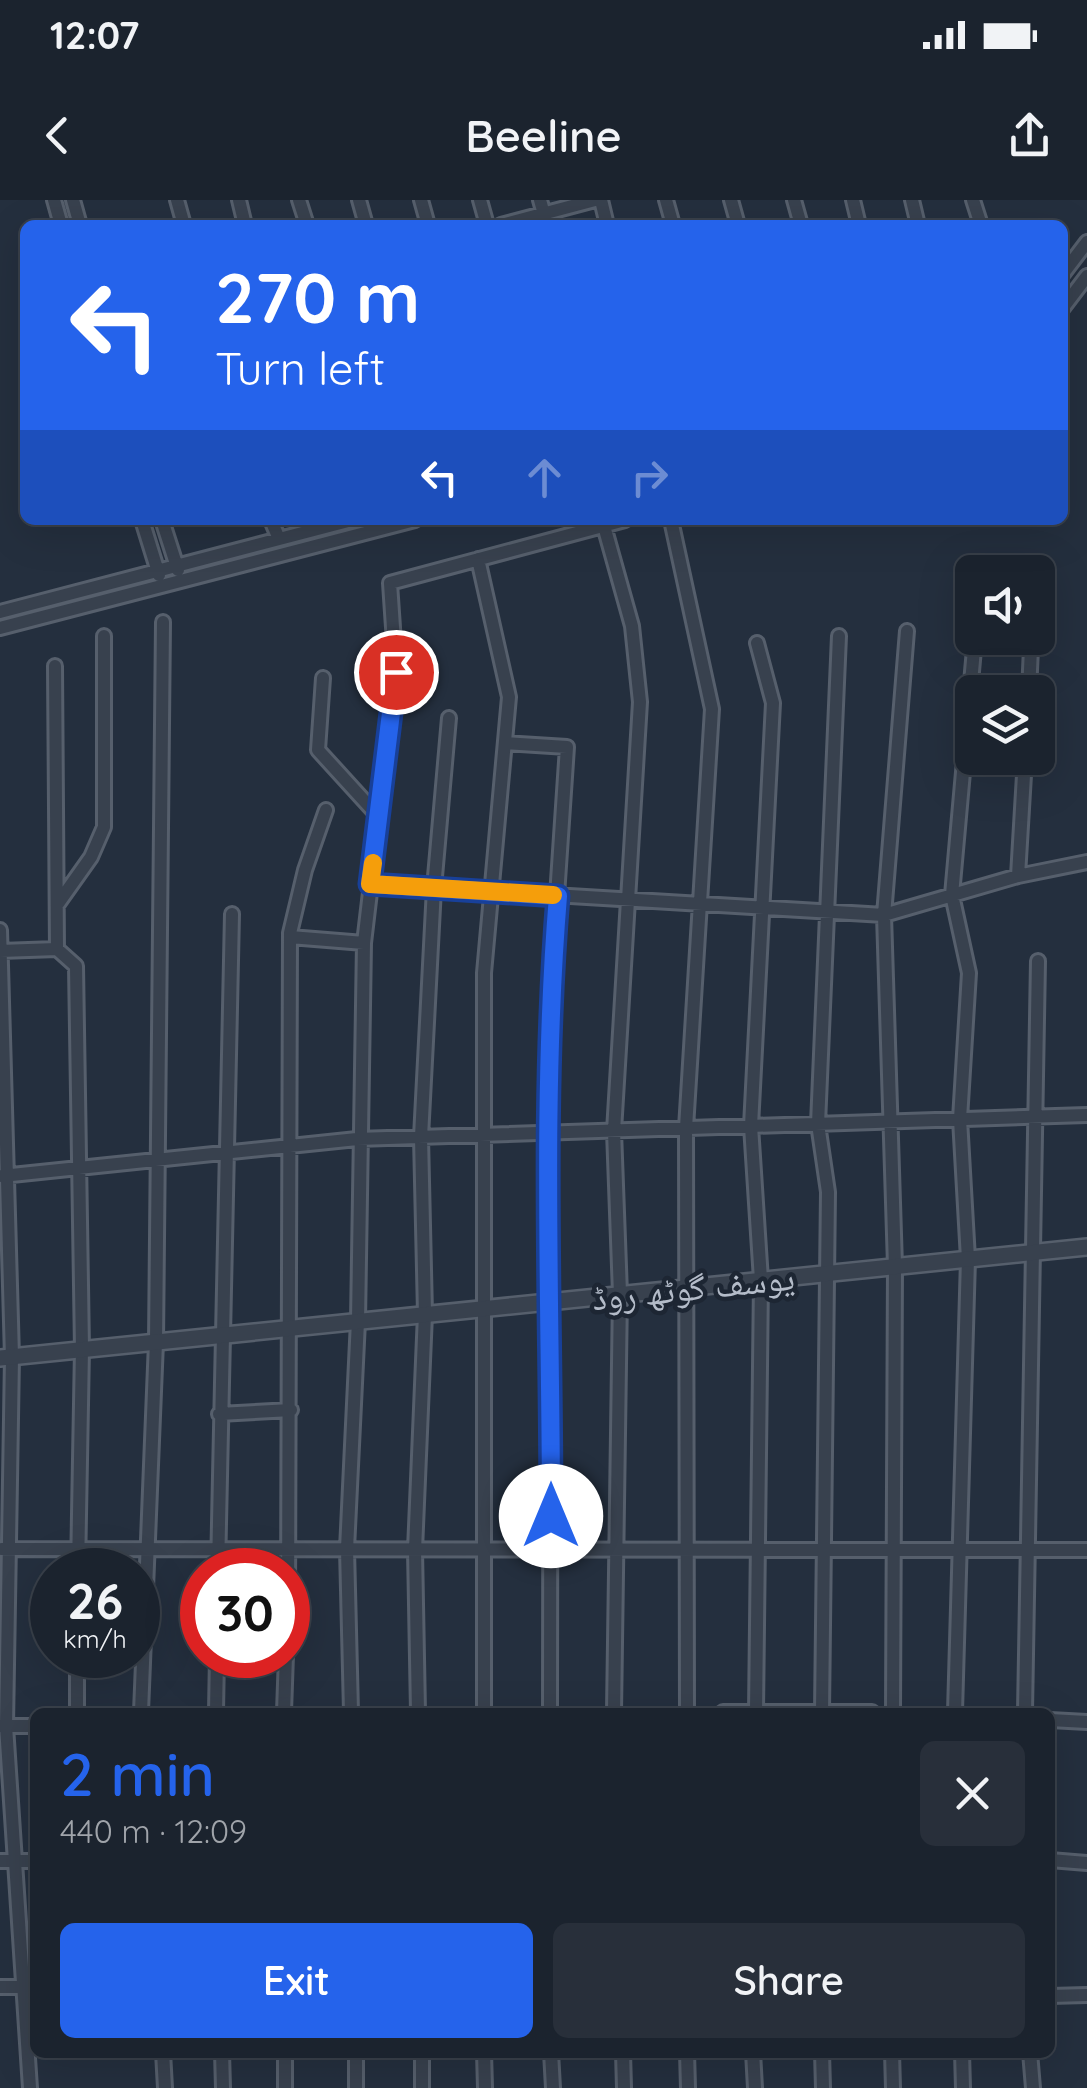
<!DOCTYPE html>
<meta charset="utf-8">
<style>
:root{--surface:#1b232e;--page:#282f3a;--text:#f1f3f6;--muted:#a0a4aa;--line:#39404a;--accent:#2563eb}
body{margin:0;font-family:Quicksand,"Noto Naskh Arabic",sans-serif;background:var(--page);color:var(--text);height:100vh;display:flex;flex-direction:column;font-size:38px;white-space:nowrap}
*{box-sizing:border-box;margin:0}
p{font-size:32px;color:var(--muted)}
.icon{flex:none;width:55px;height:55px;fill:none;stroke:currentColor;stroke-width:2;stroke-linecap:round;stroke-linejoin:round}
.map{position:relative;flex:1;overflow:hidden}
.details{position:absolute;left:30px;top:1508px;width:1025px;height:350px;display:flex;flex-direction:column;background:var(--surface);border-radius:15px;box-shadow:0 10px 40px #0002,0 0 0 2px var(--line)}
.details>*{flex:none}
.banner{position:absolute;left:20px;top:20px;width:1048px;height:305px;border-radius:15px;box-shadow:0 10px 40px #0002,0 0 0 2px var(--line);background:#2563eb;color:#fff;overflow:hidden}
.buttons{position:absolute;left:955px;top:355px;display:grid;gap:20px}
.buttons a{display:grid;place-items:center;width:100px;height:100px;border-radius:15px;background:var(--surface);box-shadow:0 10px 40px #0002,0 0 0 2px var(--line);font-size:50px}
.speed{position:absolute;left:30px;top:1348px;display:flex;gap:20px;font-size:50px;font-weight:700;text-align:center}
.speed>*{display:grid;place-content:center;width:130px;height:130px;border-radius:50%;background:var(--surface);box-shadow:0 10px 40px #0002,0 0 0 2px var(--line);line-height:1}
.speed small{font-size:25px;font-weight:400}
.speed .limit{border:15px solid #d22;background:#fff;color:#111}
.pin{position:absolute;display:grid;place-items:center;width:85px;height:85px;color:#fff;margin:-42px;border:5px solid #fff;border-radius:50%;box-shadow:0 2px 10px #0007}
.me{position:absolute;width:110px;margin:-55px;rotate:0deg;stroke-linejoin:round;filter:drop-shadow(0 0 8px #0008)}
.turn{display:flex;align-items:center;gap:35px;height:210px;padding:0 30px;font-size:45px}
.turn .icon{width:130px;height:130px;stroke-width:2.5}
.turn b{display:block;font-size:70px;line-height:85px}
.lanes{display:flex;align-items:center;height:95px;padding:0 30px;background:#0003;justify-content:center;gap:50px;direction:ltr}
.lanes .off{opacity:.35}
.round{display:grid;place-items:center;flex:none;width:105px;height:105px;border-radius:15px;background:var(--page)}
.head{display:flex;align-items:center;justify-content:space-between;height:170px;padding:0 30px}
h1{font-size:60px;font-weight:600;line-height:75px;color:var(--accent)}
.action{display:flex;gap:20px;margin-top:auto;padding:20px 30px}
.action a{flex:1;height:115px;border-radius:15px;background:var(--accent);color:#fff;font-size:40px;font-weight:600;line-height:115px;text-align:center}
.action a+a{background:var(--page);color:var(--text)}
.status{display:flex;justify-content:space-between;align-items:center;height:70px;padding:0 50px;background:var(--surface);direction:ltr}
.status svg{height:28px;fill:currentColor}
header{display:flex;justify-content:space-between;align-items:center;height:130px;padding:0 30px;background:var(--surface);font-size:45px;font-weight:600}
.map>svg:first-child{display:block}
</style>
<div class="status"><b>12:07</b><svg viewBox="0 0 49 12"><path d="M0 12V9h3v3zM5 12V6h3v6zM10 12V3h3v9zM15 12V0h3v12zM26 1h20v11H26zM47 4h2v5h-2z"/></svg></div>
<header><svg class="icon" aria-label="back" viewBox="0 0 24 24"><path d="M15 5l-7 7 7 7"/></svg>Beeline<svg class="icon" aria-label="share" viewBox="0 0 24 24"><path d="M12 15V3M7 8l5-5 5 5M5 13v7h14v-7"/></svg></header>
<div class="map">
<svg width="1087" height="1888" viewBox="0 0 1087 1888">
<rect width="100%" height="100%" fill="#242f3e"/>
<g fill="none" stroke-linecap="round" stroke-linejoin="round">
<!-- minor casing -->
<g stroke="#565f6c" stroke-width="18">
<path id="minor" d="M54,0L61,25
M73,0L80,25
M177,0L184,25
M239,0L245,25
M299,0L307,25
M359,0L366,25
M421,0L428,25
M480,0L487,25
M540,0L547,25
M601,0L607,25
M666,0L673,25
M731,0L738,25
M794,0L801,25
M853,0L859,25
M912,0L918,25
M973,0L981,25
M501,25L595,0
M1062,75L1087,42
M1062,109L1087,76
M142,320L159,375
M162,320L178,370
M271,320L279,339
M671,320L712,509L686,928L687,1512
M604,326L632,426L640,502L614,931L620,1094L614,1512
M478,359L509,497L484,773V1512
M0,412L352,320
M0,428L415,320
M55,466L57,749
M323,478L318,550L379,617
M1029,492L1031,448
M505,543L567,547L551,785L550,1512
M1018,676L1025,558
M371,684L884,715L1018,676L1087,662
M57,705L91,657L104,627V436
M0,730L12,1157L6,1526L30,1888
M290,737L364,743
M0,751L57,749L76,766L82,1149L78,1370
M2,976L357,939L1087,915
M219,1214L291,1210
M2,1349L1087,1350
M218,1370L232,714
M288,1412L290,733L305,670L326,610
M77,1512V1455
M141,1512L156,1142L163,422
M216,1512L217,1455
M284,1512L286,1455
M351,1512L347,1349L358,1121L364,743L396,472L390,383L625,320
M418,1512L415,1350L425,1114L421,937L434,688L449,518
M723,1512H872
M756,1512L761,1080L751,926L773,503L757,443
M822,1512L828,992L818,924L839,436
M893,1512L895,1066L884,715L907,431
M955,1512L968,1059L960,919L969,773L952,695L975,438
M1025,1512L1038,761
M1050,1520L1087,1522
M0,1526H35
M1050,1660L1087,1663
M0,1661H35
M0,1787L35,1786
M1050,1796L1087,1795
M163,1852L165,1888
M222,1852L223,1888
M484,1852L485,1888
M551,1852L553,1888
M623,1852L624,1888
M687,1852L688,1888
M753,1852L755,1888
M822,1852L823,1888
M892,1852L893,1888
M962,1852L963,1888
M1030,1852L1033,1888
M285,1888V1852
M356,1888V1852
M422,1888V1852"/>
</g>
<!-- tertiary casing -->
<g stroke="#565f6c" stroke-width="20">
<path id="tertiary" d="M0,1158L1087,1047"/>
</g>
<!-- minor -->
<use href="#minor" stroke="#38414e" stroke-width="12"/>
<!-- tertiary -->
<use href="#tertiary" stroke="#38414e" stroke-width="15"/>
</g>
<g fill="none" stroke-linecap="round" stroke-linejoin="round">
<!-- route casing -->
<g stroke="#184099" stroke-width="25">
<path id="route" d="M396,472L370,684L558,696C541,901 551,1109 551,1316"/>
</g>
<!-- route -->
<use href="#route" stroke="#2563eb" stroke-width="18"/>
<!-- slow -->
<path stroke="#f59e0b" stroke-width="18" d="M373,663L370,684L553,695"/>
</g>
<g text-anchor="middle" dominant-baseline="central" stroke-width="9" stroke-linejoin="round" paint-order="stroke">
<!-- street labels -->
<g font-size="35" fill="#b4bcc9" stroke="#1d2633">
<text transform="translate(693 1087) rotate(-6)">یوسف گوٹھ روڈ</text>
</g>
</g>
</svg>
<div class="buttons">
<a><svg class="icon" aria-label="sound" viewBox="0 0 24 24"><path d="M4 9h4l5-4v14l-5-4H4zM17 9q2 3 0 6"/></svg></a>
<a><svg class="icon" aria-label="layers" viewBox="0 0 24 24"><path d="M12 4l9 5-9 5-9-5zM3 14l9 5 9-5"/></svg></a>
</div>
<div class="speed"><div>26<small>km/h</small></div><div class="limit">30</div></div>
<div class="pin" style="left:396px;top:472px;background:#d93025"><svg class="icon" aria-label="arrive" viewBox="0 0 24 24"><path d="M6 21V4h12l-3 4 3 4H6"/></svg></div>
<svg class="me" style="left:551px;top:1316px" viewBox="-20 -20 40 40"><circle r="19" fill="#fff"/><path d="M0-13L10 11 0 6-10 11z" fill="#2563eb"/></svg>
<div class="banner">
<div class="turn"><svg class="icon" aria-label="left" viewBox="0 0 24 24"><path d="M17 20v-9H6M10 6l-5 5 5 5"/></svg><div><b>270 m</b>Turn left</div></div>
<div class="lanes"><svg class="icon" aria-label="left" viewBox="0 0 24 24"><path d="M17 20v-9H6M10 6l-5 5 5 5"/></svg><svg class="icon off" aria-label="ahead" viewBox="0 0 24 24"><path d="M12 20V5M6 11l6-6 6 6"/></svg><svg class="icon off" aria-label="right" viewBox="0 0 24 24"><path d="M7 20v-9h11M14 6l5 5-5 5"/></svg></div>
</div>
<section class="details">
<div class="head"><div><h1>2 min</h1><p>440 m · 12:09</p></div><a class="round"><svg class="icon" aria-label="close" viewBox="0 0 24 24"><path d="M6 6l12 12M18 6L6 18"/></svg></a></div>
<div class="action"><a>Exit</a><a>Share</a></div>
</section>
</div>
